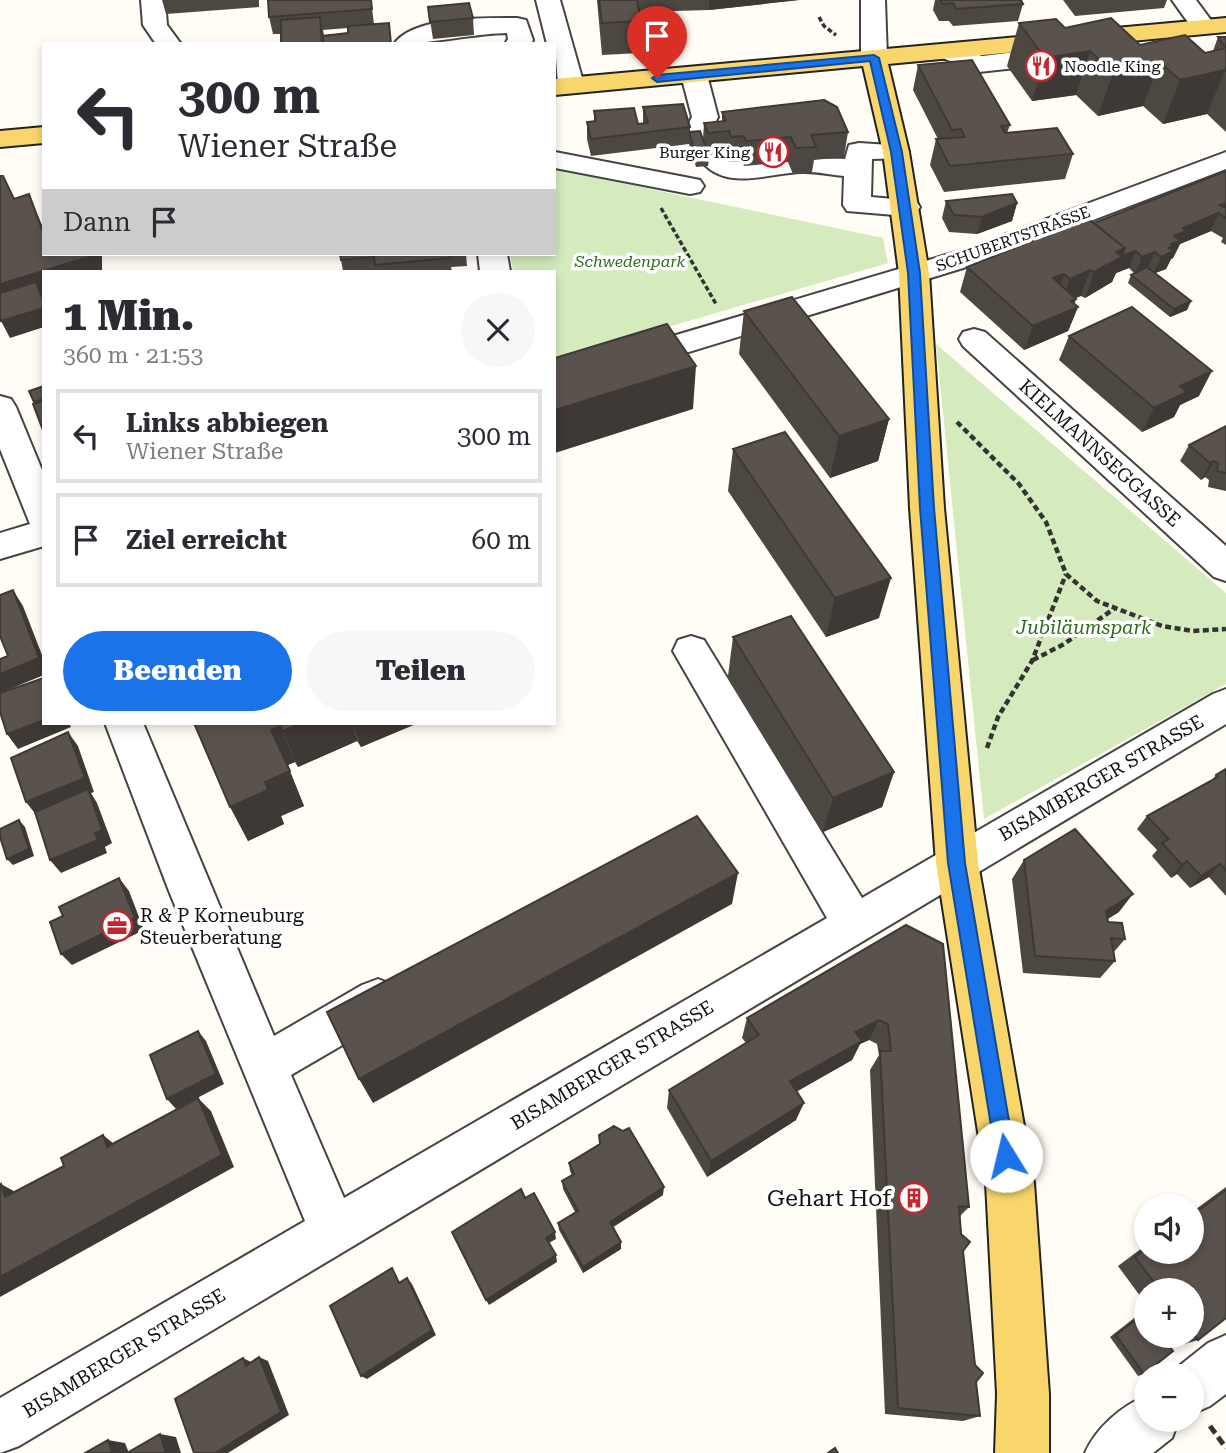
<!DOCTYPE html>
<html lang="de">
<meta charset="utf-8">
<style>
:root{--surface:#fff;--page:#f7f7f7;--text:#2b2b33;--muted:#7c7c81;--line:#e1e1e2;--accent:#1a73e8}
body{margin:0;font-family:"Roboto Serif",serif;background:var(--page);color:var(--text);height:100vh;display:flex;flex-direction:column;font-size:26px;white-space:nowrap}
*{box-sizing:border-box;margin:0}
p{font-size:23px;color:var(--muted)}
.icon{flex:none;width:38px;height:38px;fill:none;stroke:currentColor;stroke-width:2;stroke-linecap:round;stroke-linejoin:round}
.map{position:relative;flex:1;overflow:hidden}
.side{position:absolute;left:42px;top:270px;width:514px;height:455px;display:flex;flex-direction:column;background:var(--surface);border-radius:0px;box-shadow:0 4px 10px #0003}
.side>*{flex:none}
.guide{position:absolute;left:42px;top:42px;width:514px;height:214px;border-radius:0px;box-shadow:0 4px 10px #0003;background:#fff;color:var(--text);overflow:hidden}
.buttons{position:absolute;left:1134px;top:1194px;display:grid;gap:14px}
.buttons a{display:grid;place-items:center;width:70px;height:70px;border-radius:50%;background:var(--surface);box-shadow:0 4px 10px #0003;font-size:35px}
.pin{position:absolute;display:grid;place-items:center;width:60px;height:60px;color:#fff;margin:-72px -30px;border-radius:50% 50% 50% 0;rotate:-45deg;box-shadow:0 0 7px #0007}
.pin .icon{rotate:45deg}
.me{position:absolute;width:77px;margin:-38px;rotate:351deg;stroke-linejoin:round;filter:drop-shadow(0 0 5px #0008)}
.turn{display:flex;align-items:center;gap:24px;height:147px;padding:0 21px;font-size:32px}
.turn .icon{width:91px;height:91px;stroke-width:2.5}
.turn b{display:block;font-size:49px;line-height:60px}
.then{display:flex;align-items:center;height:66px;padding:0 21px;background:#0003;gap:14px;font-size:26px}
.round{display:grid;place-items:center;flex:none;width:74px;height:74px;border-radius:37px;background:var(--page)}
.summary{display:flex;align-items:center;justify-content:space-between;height:119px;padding:0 21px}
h1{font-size:42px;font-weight:800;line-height:52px}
.action{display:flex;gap:14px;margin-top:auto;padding:14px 21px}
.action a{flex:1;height:80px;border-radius:42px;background:var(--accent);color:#fff;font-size:28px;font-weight:800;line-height:80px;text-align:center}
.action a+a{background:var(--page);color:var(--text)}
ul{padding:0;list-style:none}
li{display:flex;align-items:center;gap:21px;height:94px;margin:0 14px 10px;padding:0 7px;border:4px solid var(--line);border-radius:0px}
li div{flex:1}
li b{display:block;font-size:26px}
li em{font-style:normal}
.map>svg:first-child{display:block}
</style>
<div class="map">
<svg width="1226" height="1453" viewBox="0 0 1226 1453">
<rect width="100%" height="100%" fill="#fffdf5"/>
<!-- green -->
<path fill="#d5ebbd" d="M555,169L883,238L888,263L555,360V271H513L510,254H555Z
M936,344L1226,593V684L984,819Z"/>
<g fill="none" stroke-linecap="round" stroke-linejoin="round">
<!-- minor casing -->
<g stroke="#444" stroke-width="4">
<path id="minor" d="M141,0H165L167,25L181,44H156L143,25Z
M536,0H560L584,85L580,90H562L558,85L555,44H547Z
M861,0H885L887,58L883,63H865L861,58Z
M1172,0H1196L1216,27L1213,32H1195Z
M517,18L526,20L533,40L531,44H505L508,39L507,33C468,34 432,44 394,44C413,16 486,18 517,18Z
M946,44L982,56L1060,47L1069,50L1073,55L1069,60L1060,63L979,72L937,56L934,51L937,46Z
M694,67L703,70L707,75L718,117L714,125L722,147L719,151C726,155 731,161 739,162C756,166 773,158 790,159C807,160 826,158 845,159L849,145L859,143L906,146L909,152L906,158L872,159L871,197L916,201L920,207L916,213L906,216L847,211L843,205L844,176C830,175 814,171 801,172C768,173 724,193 699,158L703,153L696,147L688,125L692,117L681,75L685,70Z
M555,152L690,178L700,180L704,186L700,192L690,194L555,168Z
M1226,152V169L986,261L555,393V371L966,249Z
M478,254H507L510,271H480Z
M974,329L985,332L1226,546V581L1214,577L963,346L959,339L963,332Z
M0,396L11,399L16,407L44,475V546L0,559V533L30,524L0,449Z
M691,636L704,640L862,898L1213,694L1226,689V724L19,1446L0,1453V1398L305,1221L169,891L105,723H143L274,1036L362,985L378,979L394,985L400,1000L394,1015L291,1075L344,1198L827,918L673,651L678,640Z
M1226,1335V1394L1210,1406L1192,1414V1374H1172L1174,1370L1208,1343Z
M1146,1396V1419H1179L1172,1438L1153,1453H1085C1096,1428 1121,1406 1146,1396Z"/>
</g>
<!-- major casing -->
<g stroke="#222" stroke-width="4">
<path id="major" d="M1226,18V32L888,64L909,152L929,273L944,508L978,863L1034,1183L1049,1394V1453H995L997,1394L986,1183L936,863L910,508L899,273L883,152L863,66L555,95V79Z
M44,127V143L0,147V131Z"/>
</g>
<!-- path-far2 -->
<path stroke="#333" stroke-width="3.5" stroke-dasharray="5 2.5" stroke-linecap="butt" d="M819,17L824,26L836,35
M661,208L716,304"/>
<!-- path-far1 -->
<path stroke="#333" stroke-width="4.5" stroke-dasharray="6 3.5" stroke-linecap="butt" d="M957,422L1019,484L1046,522L1066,574L1097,601L1162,626L1193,631L1226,629
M1033,660L1064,644L1115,608
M987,748L998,717L1032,661L1066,574"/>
<!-- path -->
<path stroke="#333" stroke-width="5" stroke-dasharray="9 4.5" stroke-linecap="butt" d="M1210,1426L1226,1448"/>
<!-- minor -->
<use href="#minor" fill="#fff" fill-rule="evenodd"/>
<!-- major -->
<use href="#major" fill="#f9d66b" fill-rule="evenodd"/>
</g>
<!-- wall -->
<path fill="#4d4742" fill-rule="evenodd" d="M162,0H259V7L166,14Z
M371,0L374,24L391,44L281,34H273L269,17ZM348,28V33L324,35L323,30Z
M597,0H799L709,10L639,12L641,21L640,53L602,55Z
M935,0H1021L1023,4L1018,21L953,26L949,21H939L933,10Z
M1063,0H1167L1164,8L1075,16Z
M428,7L473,18L474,35L433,39Z
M1019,23L1065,28L1140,45L1205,53L1213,51L1218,37H1226V132L1207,114L1163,124L1143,106L1098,116L1076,95L1032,101L1007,66Z
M918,65L1010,125L1007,133L1073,154L1065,179L944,192L930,165L936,139H938L913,90Z
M643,107L690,127V132L703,139L704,123L722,121V112L848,132L844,157L814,160L812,172L793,174L788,162L744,166L742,161L729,162L727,157L709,158L708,166L696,167L689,144L591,156L587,139V122L594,121V111L638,124H643Z
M1226,171V245L1221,242L1223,238L1211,231L1180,244L1173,258L1171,259L1166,269L1155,273L1191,301L1187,310L1170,317L1128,283L1131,275L1134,273L1129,268L1116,273L1112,282L1085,298L1081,296L1075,298V304L1078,307L1068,331L1024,350L960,292L967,267L1094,223Z
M946,201L1017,203L1012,221L977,234L949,232L942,218Z
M340,254H466L467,266L451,267L452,271H343Z
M744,311L889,419L878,461L830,478L739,354Z
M1069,336L1199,396L1180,405L1174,417L1142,432L1059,360Z
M1226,426V491L1208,487L1209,480L1205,477L1201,480L1180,461L1189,445Z
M733,449L879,618L826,637L728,491Z
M733,637L894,772L882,807L823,832L728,676Z
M194,723H418L361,747L357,741L298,767L295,762L287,765L304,806L281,816L284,824L248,841Z
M1226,769V896L1209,877L1190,888L1177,874L1171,878L1152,856L1157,850L1137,829L1147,816L1211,781L1216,775Z
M1024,860L1119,912L1107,919L1108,922L1125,939L1113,953L1115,961L1100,978L1023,973L1012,879Z
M906,925L969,1207L960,1216L980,1416L963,1421L885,1414L870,1070L879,1055L877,1044L869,1040L860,1044L852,1060L796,1092V1120L707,1177L667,1108L669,1090L746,1043L742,1038L747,1018Z
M599,1135L663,1195L613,1227L621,1249L583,1273L559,1230L558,1223L575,1212L563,1189L562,1181L572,1175L570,1171L569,1163L599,1144Z
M1226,1187V1318L1198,1340L1178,1346L1170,1335H1192V1290H1146V1304L1118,1266L1146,1245V1251H1192V1212Z
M1144,1313V1374L1138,1376L1110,1337L1138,1315Z"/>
<!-- shaded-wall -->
<path fill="#3f3936" d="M709,0H799L709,10Z
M1090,51L1076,95L1032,101L1045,58Z
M1160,62L1143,106L1098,116L1113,73Z
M1225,70L1207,114L1163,124L1180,80Z
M29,194L44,230V235Z
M1017,203L1012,221L977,234L982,217Z
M1226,203V217L1218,213L1211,231L1180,244L1173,258L1171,259L1166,269L1153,274L1161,257L1174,236L1183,228L1220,205Z
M1125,248L1136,251L1129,268L1116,273L1112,282L1085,298L1094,272L1116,252Z
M1155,252L1147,269L1135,274L1142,257Z
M92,254H102V271H44V302L0,312V284Z
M1090,270L1081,296L1061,304L1070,279Z
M1064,274L1055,299L1053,278Z
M1076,299L1073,309L1078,307L1068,331L1024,350L1033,326L1071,301Z
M1191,301L1187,310L1170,317L1174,309Z
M44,308V327L10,338L1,321Z
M696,366L693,409L555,453V410Z
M1212,371L1199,396L1180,405L1174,417L1142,432L1154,408L1180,386Z
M889,419L878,461L830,478L839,436Z
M1214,461L1205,477L1201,480L1210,463Z
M891,578L879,618L826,637L835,598Z
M13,590L23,606L44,660V675L0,693V674L39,658Z
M44,720V723H69L71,727L18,749L7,734Z
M302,723H352L357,741L298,767L283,731Z
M353,723H418L361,747Z
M280,726L295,762L286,766L271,730Z
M68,732L78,746L94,792L91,793L97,803L112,843L105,847L107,853L61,873L50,860L95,833L37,816L26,802Z
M290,771L304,806L281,816L284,824L248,841L230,807L265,782Z
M894,772L882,807L823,832L833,798Z
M19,820L25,827L34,856L13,865L7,859Z
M1187,861L1177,874L1171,878L1182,865Z
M1220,864L1209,877L1190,888L1201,876Z
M738,873L732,904L373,1103L359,1079Z
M119,878L129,891L144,930L72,965L61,954Z
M1133,894L1119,912L1092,929L1106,911Z
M879,1020L869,1040L860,1044L852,1060L783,1099L790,1081L855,1032Z
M198,1031L206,1041L224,1084L176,1109L167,1099Z
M198,1098L211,1111L234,1167L0,1297V1277Z
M804,1103L796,1120L707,1177L711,1161Z
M103,1135L119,1148L107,1147Z
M1,1184L21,1195L5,1197Z
M664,1187L663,1195L610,1229V1222Z
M555,1232L556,1239L547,1244L546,1238Z
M621,1242V1249L583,1273V1267Z
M556,1255L557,1262L489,1305L486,1300Z
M407,1278L412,1284L436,1335L367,1379L361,1376Z
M259,1357L268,1361L289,1415L228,1453H215Z
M243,1358L251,1362L246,1366Z
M160,1434L176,1437L181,1453H166Z
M108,1440L125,1443L129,1453H112Z"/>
<!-- building -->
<path fill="#5a524d" stroke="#3f3936" stroke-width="2" d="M268,0H371L372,9L269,17Z
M599,0H637L641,21L602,23Z
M940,0H1021L1023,4L956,9L953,3L943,4Z
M469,3L473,18L430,22L428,7Z
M320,17L322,44H281V20Z
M1111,18L1140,45L1185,35L1205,53L1226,48V71L1225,70L1180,80L1160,62L1113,73L1090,51L1045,58L1019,23L1056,19L1065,28Z
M389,23L391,44H323V36L348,33V26Z
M1218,37H1226V48Z
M972,60L1010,125L1001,126L1005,133L1057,128L1073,154L950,166L936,139L965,137L961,129L952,130L918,65Z
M824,100L837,107L848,132L811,135L816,147L796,148L791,137L746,141L744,136L731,137L729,131L708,133L704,123L726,121L722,112Z
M683,104L690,127L591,139L587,122L596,121L594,111L634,108L638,124L648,123L643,107Z
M700,131L709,157L697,158L690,136V132Z
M1226,171V203L1220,205L1226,208V218L1218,213L1183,228L1186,231L1174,236L1180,241L1171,244L1173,246L1169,248L1174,251L1161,257L1155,252L1142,257L1136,251L1122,256L1125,248L1094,223Z
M0,176H3L14,199L29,194L44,235V254H92V256L0,284Z
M1012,194L1017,203L982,217L954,215L946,201Z
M1088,219L1125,248L1116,252L1122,257L1094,272L1090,270L1070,279L1064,274L1053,278L1076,299L1071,301L1078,307L1033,326L967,267Z
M340,254H449L450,258L375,265L374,257L341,260Z
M1147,267L1191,301L1174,309L1131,275Z
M36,282L44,302V308L1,321L0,317V293Z
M792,297L889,419L839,436L744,311Z
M1132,307L1212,371L1180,386L1187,392L1154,408L1069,336Z
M667,324L696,366L555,410V358Z
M44,386V399L34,402L29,391Z
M44,401V433L33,404Z
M1226,426V473L1217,471L1218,464L1214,461L1210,463L1189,445Z
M785,432L891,578L835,598L733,449Z
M13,590L39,658L0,674V659L8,656L0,636V595Z
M791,616L894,772L833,798L733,637Z
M44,678V720L7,734L0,712V693Z
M194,723H302L283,731L280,726L271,730L290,771L265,782L268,790L230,807Z
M68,732L85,778L26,802L11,758Z
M1226,769V870L1220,864L1201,876L1187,861L1182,865L1162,843L1169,839L1147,816L1218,777L1216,775Z
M88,789L102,830L95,833L98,840L50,860L35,812Z
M697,816L738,873L359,1079L327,1012Z
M19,820L29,849L7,859L0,837V829Z
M1075,829L1133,894L1106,911L1108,922L1122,923L1125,939L1111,938L1115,961L1035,956L1024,860Z
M119,878L135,918L61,954L50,922L63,916L59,907Z
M906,925L943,944L969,1207L959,1206L961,1234L970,1242L963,1251L975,1365L983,1373L976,1382L980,1416L898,1408L880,1051H891L888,1024L879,1020L855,1032L862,1041L790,1081L804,1103L711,1161L669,1090L759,1035L747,1018Z
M198,1031L216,1074L167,1099L150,1055Z
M198,1098L222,1155L0,1277V1185L1,1184L5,1197L64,1166L61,1158L103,1135L107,1147Z
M614,1126L623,1131L629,1128L664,1187L610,1222L621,1242L583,1267L558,1223L578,1211L562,1181L574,1174L569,1163L600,1144L599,1135Z
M521,1189L525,1198L534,1193L555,1232L546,1238L556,1255L486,1300L452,1232Z
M1226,1190V1318L1198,1340L1192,1332V1290H1160L1135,1257L1146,1249V1251H1192V1215Z
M392,1268L399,1283L407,1278L432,1330L361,1376L330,1306Z
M1144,1313L1146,1315V1335H1161L1173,1351L1144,1374L1116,1335Z
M259,1357L281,1412L215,1453H194L175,1399L243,1358L246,1366Z
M160,1434L166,1453H127Z
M108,1440L112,1453H85Z
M835,1448L838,1453H828Z"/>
<!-- route -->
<path fill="#1a73e8" stroke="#114b97" stroke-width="2" d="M874,55L879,58L902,152L920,273L934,508L965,863L1015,1156L1012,1163L1006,1166L999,1163L996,1156L948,863L920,508L908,273L891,152L870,61L657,82L652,78L657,75Z"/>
<!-- icons -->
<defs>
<g id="restaurant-ring" transform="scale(1.575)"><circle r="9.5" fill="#fff" stroke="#c4262e" stroke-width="1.5"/><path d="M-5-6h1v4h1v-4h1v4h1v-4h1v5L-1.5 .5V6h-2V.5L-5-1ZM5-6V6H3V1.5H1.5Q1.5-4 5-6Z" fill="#c4262e"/></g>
<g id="office-ring" transform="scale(1.575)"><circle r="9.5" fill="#fff" stroke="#c4262e" stroke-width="1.5"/><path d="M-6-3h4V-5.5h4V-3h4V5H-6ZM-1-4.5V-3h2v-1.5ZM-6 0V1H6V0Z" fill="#c4262e"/></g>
<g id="building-ring" transform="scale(1.575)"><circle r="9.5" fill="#fff" stroke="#c4262e" stroke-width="1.5"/><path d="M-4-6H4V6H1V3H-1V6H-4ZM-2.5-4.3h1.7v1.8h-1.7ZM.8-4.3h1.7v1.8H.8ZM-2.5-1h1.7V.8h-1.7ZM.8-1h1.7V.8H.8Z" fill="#c4262e"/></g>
</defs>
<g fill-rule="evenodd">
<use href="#restaurant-ring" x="1041" y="66"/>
<use href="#restaurant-ring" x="773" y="152"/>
<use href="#office-ring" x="117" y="926"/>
<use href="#building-ring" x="914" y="1198"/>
</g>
<g text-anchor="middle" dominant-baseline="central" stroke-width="7" stroke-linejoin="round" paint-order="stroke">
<!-- far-poi labels -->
<g font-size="16" fill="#111" stroke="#fff" text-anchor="start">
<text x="1064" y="66">Noodle King</text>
<text x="750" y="152" text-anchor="end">Burger King</text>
</g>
<!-- far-street labels -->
<g font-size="16" fill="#111" stroke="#fff">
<text transform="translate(1013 239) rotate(-20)">SCHUBERTSTRASSE</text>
</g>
<!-- far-park labels -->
<g font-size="16" font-style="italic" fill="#2f6b1f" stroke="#fff">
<text x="630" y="261">Schwedenpark</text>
</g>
<!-- street labels -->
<g font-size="19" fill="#111" stroke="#fff">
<text transform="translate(1100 453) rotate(42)">KIELMANNSEGGASSE</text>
<text transform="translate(1101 778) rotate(-30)">BISAMBERGER STRASSE</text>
<text transform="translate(612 1065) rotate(-31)">BISAMBERGER STRASSE</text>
<text transform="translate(124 1353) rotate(-31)">BISAMBERGER STRASSE</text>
</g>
<!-- park labels -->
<g font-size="19" font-style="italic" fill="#2f6b1f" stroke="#fff">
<text x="1084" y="627">Jubiläumspark</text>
</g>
<!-- poi labels -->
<g font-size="19" fill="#111" stroke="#fff" text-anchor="start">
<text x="140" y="915">R &amp; P Korneuburg<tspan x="140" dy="22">Steuerberatung</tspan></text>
</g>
<!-- near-poi labels -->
<g font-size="23" fill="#111" stroke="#fff" text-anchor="end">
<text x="891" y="1198">Gehart Hof</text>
</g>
</g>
</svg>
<div class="buttons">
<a><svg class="icon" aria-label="sound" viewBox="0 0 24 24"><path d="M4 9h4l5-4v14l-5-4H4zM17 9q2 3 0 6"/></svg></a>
<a>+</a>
<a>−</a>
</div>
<div class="pin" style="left:657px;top:78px;background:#d93025"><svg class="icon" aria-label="arrive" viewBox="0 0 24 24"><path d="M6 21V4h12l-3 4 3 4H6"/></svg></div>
<svg class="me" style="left:1006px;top:1156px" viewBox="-20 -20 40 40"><circle r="19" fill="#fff"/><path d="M0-13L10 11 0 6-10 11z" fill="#1a73e8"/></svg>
<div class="guide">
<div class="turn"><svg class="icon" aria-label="left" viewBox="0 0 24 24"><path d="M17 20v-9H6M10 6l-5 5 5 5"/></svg><div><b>300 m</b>Wiener Straße</div></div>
<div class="then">Dann<svg class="icon" aria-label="arrive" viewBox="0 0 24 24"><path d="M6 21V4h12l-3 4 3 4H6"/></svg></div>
</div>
<section class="side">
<div class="summary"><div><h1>1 Min.</h1><p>360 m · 21:53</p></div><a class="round"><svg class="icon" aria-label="close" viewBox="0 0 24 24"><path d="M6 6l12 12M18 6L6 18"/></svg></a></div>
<ul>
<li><svg class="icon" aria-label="left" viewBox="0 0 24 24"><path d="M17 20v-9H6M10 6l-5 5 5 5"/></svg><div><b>Links abbiegen</b><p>Wiener Straße</p></div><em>300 m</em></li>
<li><svg class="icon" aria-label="arrive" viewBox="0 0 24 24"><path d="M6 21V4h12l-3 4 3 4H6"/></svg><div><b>Ziel erreicht</b></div><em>60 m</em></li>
</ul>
<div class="action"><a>Beenden</a><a>Teilen</a></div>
</section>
</div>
